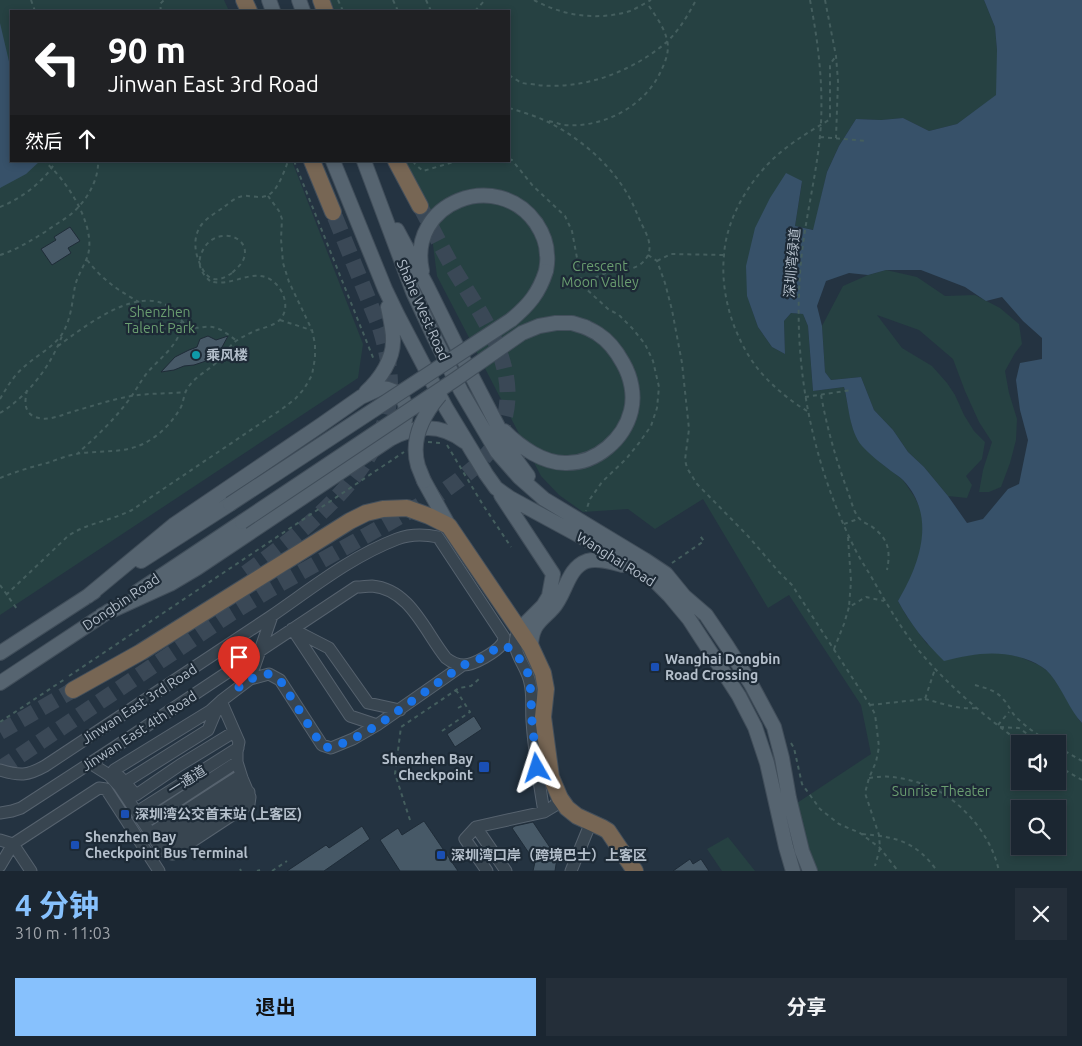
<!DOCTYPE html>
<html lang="zh">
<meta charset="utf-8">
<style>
:root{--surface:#1b2631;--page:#242e39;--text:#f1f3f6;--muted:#a0a5ab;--line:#39434d;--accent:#87c1fd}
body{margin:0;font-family:Ubuntu,"Noto Sans SC",sans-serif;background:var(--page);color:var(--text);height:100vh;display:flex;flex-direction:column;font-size:19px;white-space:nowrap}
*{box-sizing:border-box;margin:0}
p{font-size:16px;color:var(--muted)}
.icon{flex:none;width:28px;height:28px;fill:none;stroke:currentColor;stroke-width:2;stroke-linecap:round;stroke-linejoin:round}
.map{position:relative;height:871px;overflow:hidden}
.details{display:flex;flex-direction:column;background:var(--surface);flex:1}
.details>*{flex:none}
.hud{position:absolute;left:10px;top:10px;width:500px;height:152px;border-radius:0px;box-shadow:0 2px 8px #0003,0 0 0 1px var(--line);background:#202124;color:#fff;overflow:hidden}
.tools{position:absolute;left:1011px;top:735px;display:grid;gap:10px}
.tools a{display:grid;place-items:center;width:55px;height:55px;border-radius:0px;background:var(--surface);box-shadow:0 2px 8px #0003,0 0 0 1px var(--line);font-size:25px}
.pin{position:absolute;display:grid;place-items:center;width:42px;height:42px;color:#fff;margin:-51px -21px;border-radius:50% 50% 50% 0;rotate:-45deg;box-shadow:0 0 5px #0007}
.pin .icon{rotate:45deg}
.me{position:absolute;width:55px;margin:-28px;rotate:354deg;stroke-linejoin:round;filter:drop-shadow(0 0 4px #0008)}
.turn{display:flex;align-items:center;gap:18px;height:105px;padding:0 15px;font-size:22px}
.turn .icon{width:65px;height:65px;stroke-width:2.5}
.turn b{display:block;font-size:35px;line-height:42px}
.then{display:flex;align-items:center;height:48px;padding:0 15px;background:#0003;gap:10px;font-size:19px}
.round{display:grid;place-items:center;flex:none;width:52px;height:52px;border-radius:0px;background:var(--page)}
.head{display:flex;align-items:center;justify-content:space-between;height:85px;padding:0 15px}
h1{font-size:30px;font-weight:700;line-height:38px;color:var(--accent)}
.button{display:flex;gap:10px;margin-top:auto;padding:10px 15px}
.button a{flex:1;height:58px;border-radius:0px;background:var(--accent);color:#111;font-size:20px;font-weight:700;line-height:58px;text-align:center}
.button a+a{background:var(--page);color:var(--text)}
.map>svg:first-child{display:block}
</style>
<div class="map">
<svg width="1082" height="871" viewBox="0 0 1082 871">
<rect width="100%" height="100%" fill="#243341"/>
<!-- green -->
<path fill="#264142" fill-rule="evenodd" d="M0,0H224L229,11H11V161H292L363,344L358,378L0,615Z
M330,0H984L995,27L997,50V95L957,124L929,131L903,118L881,120L856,119L839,146L827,172L814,230L795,226L802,182L747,295L758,327L772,347L785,354L784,321L791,313L803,314L808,326L813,391L844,387L852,426L881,463L903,480L914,496L921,510L923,528L921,549L916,567L908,585L898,601L906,615L927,644L965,656L982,653H1003L1020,657L1039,665L1050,673L1060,688L1079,720L1082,723V871H813L797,803L871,754L861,705L789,595L768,608L703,499L655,529L628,509L583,512L559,495L541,476L437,276L428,206L405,161H509V11H335ZM1020,744H1058V781H1020ZM1020,809H1058V846H1020Z
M886,270L917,277L945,296L975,295L1000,308L1019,324L1022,344L1015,353L1005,371L1009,393L1017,419L1016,440L1010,463L1001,487L989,492H979L983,470L992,442L979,422L965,391L953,359L919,330L877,315L902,348L932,366L947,383L955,395L964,415L974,431L985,442L982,459L966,476L972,485L967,498L948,496L924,467L908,452L893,430L874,410L861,377L831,380L825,372L822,326L843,286L868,275Z
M728,837L755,871H722L707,849Z"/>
<!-- water -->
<path fill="#375169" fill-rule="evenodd" d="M984,0H1082V723C1070,711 1062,688 1050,674C1045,668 1038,664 1031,661C1001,649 975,653 944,661C925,642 911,625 898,601C920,564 937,516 903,480C900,477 895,474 891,471C881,463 870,455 862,446C849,430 849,406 844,387L813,391L808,326L803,314L791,313L784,321L785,354L772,347L758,327L747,296L746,266L755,228L770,198L786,173L802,181L795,226L813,230L827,172L839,146L856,119L881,120L903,118L929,131L957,124L996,95L997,50L995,27ZM886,270H921L965,287L986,301L1002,297L1023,321L1042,338V359L1020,363L1016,380L1020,410L1028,440L1019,484L1008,489L983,519L967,523L948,496L924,467L908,452L893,430L874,410L861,377L831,380L825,372L822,326L817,306L826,281L849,273L868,275Z
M0,23L11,70V161H40L26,174L0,188Z"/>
<!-- building -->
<path fill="#475967" stroke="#1f2c38" d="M70,227L80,241L68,248L71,253L52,265L41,249L56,240L54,237Z
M208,336L216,340L228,336L221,349L211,358L206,361L194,365L184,366L174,370L161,372L175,357L189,350L197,347L200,339Z
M474,716L482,729L455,747L447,734Z
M424,821L458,871H400L380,840L398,828L402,835Z
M533,822L557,858L555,871H533L535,862L512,828L515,826Z
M362,826L370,839L324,871H287L326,845L329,848Z
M690,859L693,864L701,859L709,871H673Z"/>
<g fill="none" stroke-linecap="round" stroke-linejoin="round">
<!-- highway-tunnel -->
<path stroke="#3a4856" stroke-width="16" stroke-dasharray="16 8" stroke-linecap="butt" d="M246,573C299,535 376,476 388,408C393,380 388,354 380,328L333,212
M0,732L73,690
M0,769L230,614L271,589L438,495C461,479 487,461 500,435C502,430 503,425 504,420C520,364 479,312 452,266C441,247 431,226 420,206"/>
<!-- minor casing -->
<g stroke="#56626e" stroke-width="13">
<path id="minor" d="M292,629L329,648L368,703L400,710
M293,630L350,716L377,725
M519,630C507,650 527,664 530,683C533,695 531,708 532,721C534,751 539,782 544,812
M250,679L272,616
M90,763L109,775L119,786L161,849L167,853L173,854L249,804L250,797L242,778L237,762V752L239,742L221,701
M0,770C20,776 27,776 45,766C120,716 195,667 270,617C311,589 350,557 397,539C410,534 424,534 438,537L504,637C503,640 504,641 502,644C496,652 474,665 464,665C457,665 451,662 446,658C425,632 410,589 372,586C367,586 362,587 356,587L115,747L21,808L12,811L0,813
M114,770L210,711L221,701L250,679L269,674L280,680L322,745L331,748L353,739L377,725L463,665
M120,777L136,795L180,765L234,732
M125,782L208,730L219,704
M137,812L238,748
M144,823L237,762
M476,827L506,871
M151,833L241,775
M0,840L13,844L31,871
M156,841L241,788V776
M161,849L249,792
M0,866L13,844L99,788L106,789L159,871
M487,871L465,839L476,827L544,812L554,806L560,798
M571,871L591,822"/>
</g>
<!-- major casing -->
<g stroke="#414e5a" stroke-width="16">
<path id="major" d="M269,0L273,11
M299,0L303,11
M333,161L385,289L397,314L446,408L486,474L496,488L510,498L593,543L637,569L655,581L669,595L689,619L739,696L755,727L767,763L786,847L793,871
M364,161L413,292L435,339L461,391L497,452L519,477L544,499L645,560L666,574L684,596L706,615L727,646L751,684L774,727L782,758L789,798L802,851L810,871
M397,230L427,286L465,363L506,442L514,457L528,476
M422,271C407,202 497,168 536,223C542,232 547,243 547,255C548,260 547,265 546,271
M366,392C380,379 394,359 393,339C393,329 390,317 388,307
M504,431C520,447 544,464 567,463C597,463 624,439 631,411C635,395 631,377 623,363C617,352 609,341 598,334C594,331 589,329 585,327
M424,481L449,526
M501,495L553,574L549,596L543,606L519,630
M141,561L230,504
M137,592L242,522
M88,596L175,524L321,425L361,397L381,388L388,389L396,392L402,397L405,404L406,413L405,420L401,427L390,439
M102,615L170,584L197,568L390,439C417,425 440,423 465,442
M531,647C531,641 532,634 535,628C539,620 547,615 553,608C566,594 567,568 587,561C598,558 611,562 622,565
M0,653L94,592
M0,683L109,611"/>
</g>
<!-- highway casing -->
<g stroke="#434f5b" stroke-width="18">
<path id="highway" d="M244,0L249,11
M321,0L325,11
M312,161L333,212
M396,161L420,206
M73,690L141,652L350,521L366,513L383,509L407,508L429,516L449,526L531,647L543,673L546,689L543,717L551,777L560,798L567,808L577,816L603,828L608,831L635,871"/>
</g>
<!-- path -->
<path stroke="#445e5e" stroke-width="2" stroke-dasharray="4 4" stroke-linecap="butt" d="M31,0L35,11
M338,0L343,11
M393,0L398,11
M426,0L431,11
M534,0C563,16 598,21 630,11C637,8 644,4 651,0
M810,0C818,41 823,81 821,123C818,174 803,223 800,274C793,370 813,467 857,553C863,564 870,574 876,585C888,606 901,628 916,647C944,682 986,718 1023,744
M825,0L836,56L838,81L836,138
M161,11L160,4L164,0
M475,11L485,0
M509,75C513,78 518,81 522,83C527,84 533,84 537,85C582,90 628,73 662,46C677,34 687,17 696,0
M509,108C522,112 536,116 548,122C576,136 603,158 621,184C629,195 635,208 640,221C645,231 654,245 647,257C638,272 621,269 606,273C598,276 590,280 582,285
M549,121C554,122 559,124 564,125C602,128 643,108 660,73C665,63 670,51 667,40C664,26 654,14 647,3
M820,137L867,141
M509,159L512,160L533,186L565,216L572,231L582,285L608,309L619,315L632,328L645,344L653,361L659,387L657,408L651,426L639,443L626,459L602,482L590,499L586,511
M294,161L374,360
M413,161L415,164L423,171L457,161
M0,207C22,198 44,182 56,161
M0,255C16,250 30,241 45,232C53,226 62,221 70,215C85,203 99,181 98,161
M648,255L657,261L665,283L672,310L682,363L689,429L685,460L687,468L697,484L748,536L779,572L792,585L870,705L875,714L879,747L876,762L869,778L865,793L879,835L880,848L875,866
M87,260C103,280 116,289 139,302
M657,261L671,254L723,255
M232,273C217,283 208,282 200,264C194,251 193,235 202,224C208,217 217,212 224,207C229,203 236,197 243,196C252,195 261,200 270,194C278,189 285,170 288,161
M181,320C195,335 202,323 216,328C223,330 230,336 237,341
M280,320L311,330
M58,346C84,327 140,282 172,309C180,315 183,322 180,332C175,348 158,360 147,373C140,382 135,392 128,401C113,421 96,437 78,453
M27,390C25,400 23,412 35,417C46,421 57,417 68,413C89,407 110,400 131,396C149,393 167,394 185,392
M821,395C827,428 836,460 848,492C851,500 853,510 858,517C861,521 867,524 871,526C888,538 891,550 887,570
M805,397L852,390
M0,399C7,387 14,375 25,366C36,356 50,349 60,337C71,322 72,303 75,286C78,273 87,263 89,250C93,221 66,179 44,161
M807,411C789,400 772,386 758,369C734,338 720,295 724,255C726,222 745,188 768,164C785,146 807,133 829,120L830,118V66L831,63L836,56
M0,413C28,396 50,367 62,336
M428,442L440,443
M447,445L483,505L511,547
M0,478C15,472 31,467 47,463C56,460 66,456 76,454C98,450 122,454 143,444C159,436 172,423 181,407C184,400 184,392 189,386C197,375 211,369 220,359C225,355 228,349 232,344C238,339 245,336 252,332C261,328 277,326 282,317C289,307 284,291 275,283C255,264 232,289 210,281
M844,524L858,519
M848,537L851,581L849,607
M672,563L704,541L700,536
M0,585L17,609
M6,595L68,536C87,523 110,521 132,510L282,409L295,399L304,389L312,375L315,358V344L312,330L289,282L283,263L281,239L282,219L279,211L268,196
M834,649L844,624L849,607L866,597L884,601
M69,676L404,452
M975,685C985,688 996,690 1003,699C1009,705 1010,711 1017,718C1027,728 1040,736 1052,744
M925,699C941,703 959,710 976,708
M870,705L925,699L935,669
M458,708L465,704
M0,722L65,679
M998,725L1009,712
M1000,727L1019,728L1041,744
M442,731L470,712L456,690
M791,743L794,748L802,784L820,809L839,824L860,833L880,848L898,871
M1058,747L1082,761
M1058,754H1066
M1058,766L1082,780
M869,778C877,777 885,776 892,777C910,779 929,785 944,794C948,796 952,800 956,803C977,821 993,844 999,871
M410,820L395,774L401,727L459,688L471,686L479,679
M862,834C896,837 916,841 937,871
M240,869L241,871
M257,871L260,870
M272,871L287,861"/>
<!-- minor -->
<use href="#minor" stroke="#384550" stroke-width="11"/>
<!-- major -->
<use href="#major" stroke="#566470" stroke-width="14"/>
<!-- highway -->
<use href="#highway" stroke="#776654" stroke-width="16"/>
<!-- major-bridge casing -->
<g stroke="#414e5a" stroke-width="16" stroke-linecap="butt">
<path id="major-bridge" d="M424,481C422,476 420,471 418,466C410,439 423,415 440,395
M230,504L511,320C529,305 539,293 546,271
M242,522L456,379L522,333L539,326L556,323H572L585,327"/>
</g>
<!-- path-bridge -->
<path stroke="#445e5e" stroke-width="2" stroke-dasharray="4 4" stroke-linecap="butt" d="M210,281C203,275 198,267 200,258C208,224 252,233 244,258C242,264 237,268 232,273"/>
<!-- major-bridge -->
<use href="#major-bridge" stroke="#566470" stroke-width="14"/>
</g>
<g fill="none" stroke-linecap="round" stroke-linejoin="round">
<!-- route -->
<path stroke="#1a73e8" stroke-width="9" stroke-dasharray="0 16.2" d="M239,687L250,679L268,674L280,680L322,746L331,748L353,739L378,725L463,665L475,662L500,646H505L511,649L517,655L527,671L530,680L532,721L537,768"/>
</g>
<!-- markers -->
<circle fill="#0f9aa8" stroke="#1d2a36" stroke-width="2" cx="196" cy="355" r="5"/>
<g fill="#1a4fb4" stroke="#1d2a36" stroke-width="2">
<rect x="650" y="662" width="10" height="10" rx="2.5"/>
<rect x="478" y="761" width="12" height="12" rx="2.5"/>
<rect x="120" y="809" width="10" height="10" rx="2.5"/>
<rect x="70" y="840" width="10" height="10" rx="2.5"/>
<rect x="436" y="850" width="10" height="10" rx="2.5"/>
</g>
<g text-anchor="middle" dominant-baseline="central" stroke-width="4.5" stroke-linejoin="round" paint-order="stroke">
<!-- street labels -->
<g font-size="14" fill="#b4bfcb" stroke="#1d2a36">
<text transform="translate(792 263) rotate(-85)">深圳湾绿道</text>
<text transform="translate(423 310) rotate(66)">Shahe West Road</text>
<text transform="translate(616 559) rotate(32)">Wanghai Road</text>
<text transform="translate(121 602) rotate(-34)">Dongbin Road</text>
<text transform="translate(139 704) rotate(-33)">Jinwan East 3rd Road</text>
<text transform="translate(139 731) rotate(-33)">Jinwan East 4th Road</text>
<text transform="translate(187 780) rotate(-32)">一通道</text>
</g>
<!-- park labels -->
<g font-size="14" fill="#6a9d70" stroke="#1d2a36">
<text x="600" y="266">Crescent<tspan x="600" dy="16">Moon Valley</tspan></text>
<text x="160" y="312">Shenzhen<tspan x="160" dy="16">Talent Park</tspan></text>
<text x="941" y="791">Sunrise Theater</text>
</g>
<!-- poi labels -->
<g font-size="14" font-weight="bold" fill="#b4bfcb" stroke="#1d2a36" text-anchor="start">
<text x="206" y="355">乘风楼</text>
<text x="665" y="659">Wanghai Dongbin<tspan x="665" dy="16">Road Crossing</tspan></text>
<text x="473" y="759" text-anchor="end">Shenzhen Bay<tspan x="473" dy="16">Checkpoint</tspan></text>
<text x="135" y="814">深圳湾公交首末站 (上客区)</text>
<text x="85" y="837">Shenzhen Bay<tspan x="85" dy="16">Checkpoint Bus Terminal</tspan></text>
<text x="451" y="855">深圳湾口岸（跨境巴士）上客区</text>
</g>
</g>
</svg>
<div class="tools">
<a><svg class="icon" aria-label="sound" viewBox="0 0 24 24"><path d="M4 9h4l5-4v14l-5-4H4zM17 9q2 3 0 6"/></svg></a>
<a><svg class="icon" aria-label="search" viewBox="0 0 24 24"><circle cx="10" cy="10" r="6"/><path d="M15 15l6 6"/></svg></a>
</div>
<div class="pin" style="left:239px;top:687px;background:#d93025"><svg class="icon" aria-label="arrive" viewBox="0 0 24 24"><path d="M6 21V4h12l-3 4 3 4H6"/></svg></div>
<svg class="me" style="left:537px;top:768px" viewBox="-20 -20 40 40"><path d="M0-17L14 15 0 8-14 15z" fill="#1a73e8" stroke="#fff" stroke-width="4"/></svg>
<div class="hud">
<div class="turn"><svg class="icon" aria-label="left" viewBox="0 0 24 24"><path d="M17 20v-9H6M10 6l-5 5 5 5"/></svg><div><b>90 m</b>Jinwan East 3rd Road</div></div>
<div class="then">然后<svg class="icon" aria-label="ahead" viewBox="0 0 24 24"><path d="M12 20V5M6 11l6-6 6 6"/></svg></div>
</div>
</div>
<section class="details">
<div class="head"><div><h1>4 分钟</h1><p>310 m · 11:03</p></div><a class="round"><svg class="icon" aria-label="close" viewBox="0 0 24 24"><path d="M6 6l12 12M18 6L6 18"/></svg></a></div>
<div class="button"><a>退出</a><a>分享</a></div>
</section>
